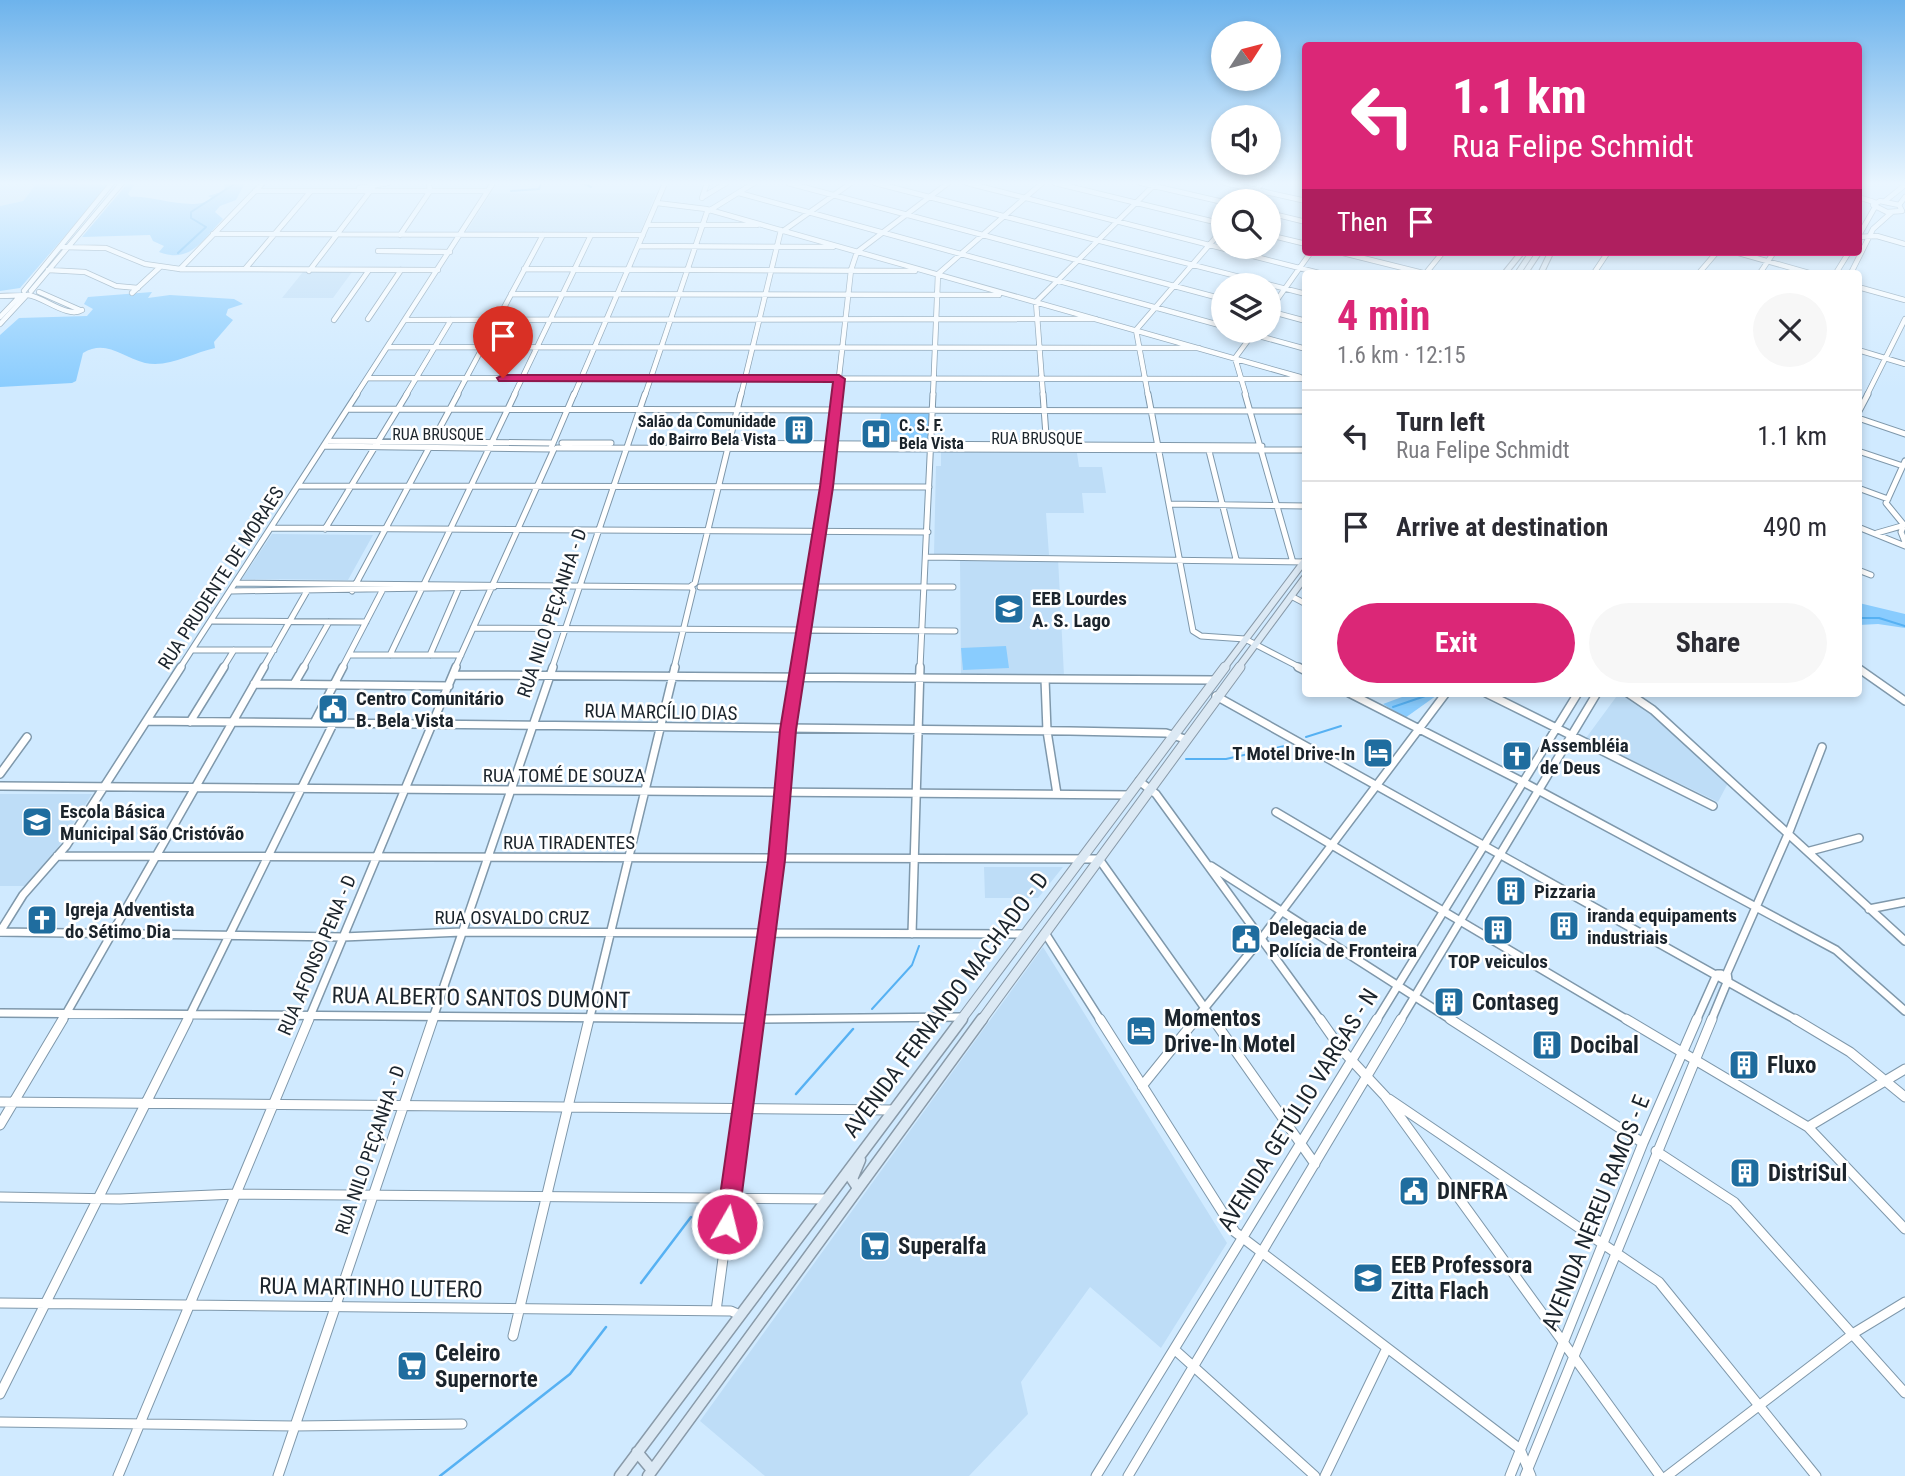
<!DOCTYPE html>
<meta charset="utf-8">
<style>
:root{--surface:#fff;--page:#f7f7f7;--text:#2b2b33;--muted:#7c7c81;--line:#e1e1e2;--accent:#db2777}
body{margin:0;font-family:"Roboto Condensed",sans-serif;background:var(--page);color:var(--text);height:100vh;display:flex;flex-direction:column;font-size:26px;white-space:nowrap}
*{box-sizing:border-box;margin:0}
p{font-size:23px;color:var(--muted)}
.icon{flex:none;width:38px;height:38px;fill:none;stroke:currentColor;stroke-width:2;stroke-linecap:round;stroke-linejoin:round}
.map{position:relative;flex:1;overflow:hidden}
.drawer{position:absolute;left:1302px;top:270px;width:560px;height:427px;display:flex;flex-direction:column;background:var(--surface);border-radius:7px;box-shadow:0 4px 10px #0003}
.drawer>*{flex:none}
.top-card{position:absolute;left:1302px;top:42px;width:560px;height:214px;border-radius:7px;box-shadow:0 4px 10px #0003;background:#db2777;color:#fff;overflow:hidden}
.needle{width:46px;rotate:54deg}
.fabs{position:absolute;left:1211px;top:21px;display:grid;gap:14px}
.fabs a{display:grid;place-items:center;width:70px;height:70px;border-radius:50%;background:var(--surface);box-shadow:0 4px 10px #0003;font-size:35px}
.pin{position:absolute;display:grid;place-items:center;width:60px;height:60px;color:#fff;margin:-72px -30px;border-radius:50% 50% 50% 0;rotate:-45deg;box-shadow:0 0 7px #0007}
.pin .icon{rotate:45deg}
.me{position:absolute;width:77px;margin:-38px;rotate:8deg;stroke-linejoin:round;filter:drop-shadow(0 0 5px #0008)}
.turn{display:flex;align-items:center;gap:24px;height:147px;padding:0 35px;font-size:32px}
.turn .icon{width:91px;height:91px;stroke-width:2.5}
.turn b{display:block;font-size:49px;line-height:60px}
.then{display:flex;align-items:center;height:66px;padding:0 35px;background:#0003;gap:14px;font-size:26px}
.round{display:grid;place-items:center;flex:none;width:74px;height:74px;border-radius:37px;background:var(--page)}
.summary{display:flex;align-items:center;justify-content:space-between;height:119px;padding:0 35px}
h1{font-size:42px;font-weight:700;line-height:52px;color:var(--accent)}
.action{display:flex;gap:14px;margin-top:auto;padding:14px 35px}
.action a{flex:1;height:80px;border-radius:42px;background:var(--accent);color:#fff;font-size:28px;font-weight:700;line-height:80px;text-align:center}
.action a+a{background:var(--page);color:var(--text)}
ul{padding:0;list-style:none}
li{display:flex;align-items:center;gap:21px;height:91px;padding:0 35px;border-top:2px solid var(--line)}
li div{flex:1}
li b{display:block;font-size:26px}
li em{font-style:normal}
.map>svg:first-child{display:block}
</style>
<div class="map">
<svg width="1905" height="1476" viewBox="0 0 1905 1476">
<rect width="100%" height="100%" fill="#d0eaff"/>
<!-- built -->
<path fill="#beddf7" d="M37,183L23,201L0,206V185Z
M491,193H656L640,233L466,232Z
M303,272H352L333,298H282Z
M941,452L1077,453L1079,467H1102L1106,493H1082L1084,513H1046L1049,555L934,554L936,466H941Z
M272,534L373,535L348,580L242,579Z
M960,558H1058L1064,676L961,677Z
M1619,693L1647,710L1728,783L1718,802L1586,738Z
M0,794H92L57,849L25,886H0Z
M984,867H1063L1038,898H985Z
M1043,947L1227,1243L1161,1348L1090,1287L1021,1382L1028,1414L969,1476H765L700,1421Z"/>
<!-- green -->
<path fill="#89ccfe" d="M37,183L109,185L20,288L0,291V206L23,201Z
M225,183H245L236,200L220,206L215,212L223,219C202,240 191,264 159,252L164,246L153,241L150,235L82,237L127,184H135L128,194L131,197C153,195 195,213 212,198L208,196L224,191Z
M152,292L148,298L170,295L234,299L243,304L228,309L226,315L233,320L214,342L215,348C192,353 169,368 145,363C122,357 106,339 83,353L76,381L72,383L0,387V335L19,318L87,316L93,309L84,304L88,297Z
M881,413H930L928,442H889L890,430H879Z
M1859,603L1905,614V628L1878,624L1859,625Z
M1006,646L1009,668L963,670L961,648Z
M1413,693H1440L1405,718L1383,704Z"/>
<g fill="none" stroke-linecap="round" stroke-linejoin="round">
<!-- stream-far1 -->
<path stroke="#56b1f3" stroke-width="2" d="M582,183L591,187
M511,191L539,189L541,183
M178,253L206,227L191,218V212L236,183
M1858,618H1879L1905,626
M1393,707L1434,693
M1306,737L1341,726
M1186,759H1226L1289,745
M872,1009L912,965L919,946"/>
<!-- stream -->
<path stroke="#56b1f3" stroke-width="2.5" d="M796,1094L853,1029
M641,1283L691,1217
M440,1476L570,1374L606,1327"/>
<!-- minor-far3 casing -->
<g stroke="#7f98ab" stroke-width="6">
<path id="minor-far3" d="M788,183L1223,299
M875,183L1306,294
M967,183L1319,273
M1055,183L1223,224
M1141,183L1223,202
M1225,183L1306,201
M359,188L388,183
M255,191H487
M739,193L1223,326
M703,197L726,183
M1858,197L1874,202
M702,198L707,183
M1247,201L1262,183
M1880,201L1899,205L1902,211L1887,212L1873,205Z
M1885,201L1905,185
M657,203L706,209L1300,377
M1899,205L1905,197
M1269,213L1306,222
M647,225H757
M783,231L851,183
M213,234L643,235
M400,235L430,191L429,183
M1269,235L1306,244
M1858,237L1877,236L1905,244
M1858,237L1875,207
M638,246L833,247
M61,247L106,248L145,264L180,269L438,270
M378,251L450,252
M1339,252L1423,273
M1735,252L1809,273
M180,269L263,183
M245,269L311,191
M524,269L915,271
M48,270L85,272L116,286L138,288
M309,271L374,186
M1426,273L1443,252
M1594,273L1608,252
M1699,273L1717,252
M1760,273L1774,252
M1836,273L1849,252
M1851,273L1873,229L1892,212
M938,274L1042,183
M1858,287L1905,300
M24,291L112,183
M31,291L122,183
M39,292L80,310
M132,293L160,267
M511,294L999,295
M28,295C44,297 68,319 82,310
M0,296L29,295
M1269,311L1311,252
M1269,311L1306,321
M0,317L19,297
M368,319L401,270
M334,320L369,270
M405,320L1096,319
M0,324L25,297
M1136,330L1148,395
M1136,330L1223,229
M1241,331L1306,349
M388,347L1199,348
M1858,350L1905,364
M368,378L1304,379
M356,395L493,183
M406,395L451,320
M457,395L543,235
M514,395L591,235
M574,395L665,183
M645,395L707,212L754,183
M741,395L781,230
M837,395L851,270L857,252L948,183
M933,395L938,274
M1043,395L1036,302L1156,183
M1246,395L1235,358L1255,331
M1867,395L1905,319"/>
</g>
<!-- minor-far2 casing -->
<g stroke="#7f98ab" stroke-width="7">
<path id="minor-far2" d="M1043,394L1047,449
M1148,394L1193,631L1201,636L1245,639L1301,668
M1245,394L1292,559
M348,409L1306,411
M1858,413L1868,394
M1858,418L1905,434
M328,441L551,443
M562,443H611
M670,443L1262,446
M324,446L553,449
M1208,447L1236,559
M551,448L574,394
M557,448L1306,450
M1858,451L1903,466
M299,486L929,487
M1858,488L1888,499
M1169,504L1306,506
M1904,525L1886,503L1905,461
M1904,525L1901,532L1905,542
M1858,527L1905,546
M271,528L928,532
M325,529L407,394
M1877,533L1905,525
M926,557L1306,562
M1858,570L1871,575
M236,583L690,587
M700,587H953
M231,591L494,587
M352,591L458,394
M1291,596L1306,604
M212,621L366,622
M473,628L955,631
M193,650H274
M349,655H461
M390,655L515,394
M430,655L458,590
M180,668L357,394
M223,668L234,650
M263,668L307,591
M303,668L329,622
M342,668L382,591
M455,668L554,449
M552,668L645,394
M674,668L693,590L691,586L695,583L741,394
M798,668L826,487L837,394
M920,668L933,394"/>
</g>
<!-- minor-far1 casing -->
<g stroke="#7f98ab" stroke-width="10">
<path id="minor-far1" d="M1298,667L1306,671
M1858,668L1905,701
M454,675L1213,680
M1045,679L1047,731L1057,794
M254,684L449,686
M294,684L304,667
M1349,693L1523,782L1836,950L1905,1011
M1486,693L1713,806
M1628,693L1653,710L1905,941
M1216,696L1798,1021
M147,721L1070,731L1166,733L1185,739
M315,721L343,667
M190,722L224,667
M0,774L27,737
M1139,781L1156,794L1321,1021
M0,786L1129,795
M1276,812L1629,1021
M1810,851L1859,838
M57,856L1099,859L1214,1021
M1211,866L1453,1021
M1869,909L1905,902
M0,932L343,937L462,932L1024,934
M0,932L23,895L66,846L181,667
M1045,933L1101,1021
M912,934L920,667
M0,1013L755,1019L962,1017
M62,1021L264,667
M187,1021L334,722
M308,1021L456,667
M432,1021L553,667
M589,1021L675,667
M755,1021L798,667
M1194,1021L1261,939L1446,693
M1376,1021L1578,693
M1400,1021L1597,693
M1696,1021L1717,974H1721
M1711,1021L1728,980L1727,973L1789,832L1822,747"/>
</g>
<!-- minor casing -->
<g stroke="#7f98ab" stroke-width="11">
<path id="minor" d="M1100,1019L1235,1232L1520,1449L1531,1476
M1213,1019L1315,1164
M1320,1019L1341,1049L1385,1096L1660,1476
M1450,1019L1643,1143
M1626,1019L1808,1127L1905,1229
M1795,1019L1850,1052L1905,1097
M1142,1086L1196,1019
M1389,1099L1659,1282L1816,1476
M0,1102L893,1110
M0,1125L63,1019
M1808,1127L1905,1069
M1656,1151L1734,1202L1905,1393
M0,1197L120,1199L236,1194L826,1199
M0,1303L731,1311L740,1315
M716,1311L755,1019
M513,1336L589,1019
M1174,1349L1315,1476
M0,1394L188,1019
M0,1422L294,1426L462,1424
M118,1476L309,1019
M278,1476L433,1019
M1096,1476L1377,1019
M1128,1476L1401,1019
M1325,1476L1387,1348
M1510,1476L1643,1143L1697,1019
M1525,1476L1712,1019
M1667,1476L1854,1333L1905,1302"/>
</g>
<!-- major-far3 casing -->
<g stroke="#899aa9" stroke-width="7">
<path id="major-far3" d="M1505,273L1522,252
M1518,273L1532,252
M1525,273L1539,252
M1541,273L1551,252"/>
</g>
<!-- major-far2 casing -->
<g stroke="#899aa9" stroke-width="8">
<path id="major-far2" d="M1224,668L1306,559
M1238,668L1306,576"/>
</g>
<!-- major-far1 casing -->
<g stroke="#899aa9" stroke-width="11">
<path id="major-far1" d="M960,1021L1225,667
M981,1021L1240,667"/>
</g>
<!-- major casing -->
<g stroke="#899aa9" stroke-width="13">
<path id="major" d="M858,1188L852,1179L860,1160
M637,1452L652,1470
M620,1476L962,1019
M648,1476L982,1019"/>
</g>
<!-- minor-far3 -->
<use href="#minor-far3" stroke="#fff" stroke-width="4.5"/>
<!-- minor-far2 -->
<use href="#minor-far2" stroke="#fff" stroke-width="5"/>
<!-- minor-far1 -->
<use href="#minor-far1" stroke="#fff" stroke-width="7"/>
<!-- minor -->
<use href="#minor" stroke="#fff" stroke-width="9"/>
<!-- major-far3 -->
<use href="#major-far3" stroke="#dce9f4" stroke-width="5"/>
<!-- major-far2 -->
<use href="#major-far2" stroke="#dce9f4" stroke-width="6"/>
<!-- major-far1 -->
<use href="#major-far1" stroke="#dce9f4" stroke-width="9"/>
<!-- major -->
<use href="#major" stroke="#dce9f4" stroke-width="10"/>
</g>
<!-- sky -->
<linearGradient id="sky" x2="0" y2="1"><stop stop-color="#6db3ec"/><stop offset="0.47" stop-color="#eaf6ff"/><stop offset="1" stop-color="#eaf6ff" stop-opacity="0"/></linearGradient>
<rect width="1905" height="390" fill="url(#sky)"/>
<!-- route -->
<path fill="#db2777" stroke="#8e194d" stroke-width="2" d="M503,375H839L845,379L833,487L796,730L785,860L738,1224L735,1232L727,1235L720,1232L716,1224L768,860L780,730L820,487L833,382L499,381L497,378Z"/>
<!-- icons -->
<defs>
<g id="building-square" transform="scale(1.575)"><rect x="-9" y="-9" width="18" height="18" rx="4" fill="#1f6d9f" stroke="#fff"/><path d="M-4-6H4V6H1V3H-1V6H-4ZM-2.5-4.3h1.7v1.8h-1.7ZM.8-4.3h1.7v1.8H.8ZM-2.5-1h1.7V.8h-1.7ZM.8-1h1.7V.8H.8Z" fill="#fff"/></g>
<g id="hospital-square" transform="scale(1.575)"><rect x="-9" y="-9" width="18" height="18" rx="4" fill="#1f6d9f" stroke="#fff"/><path d="M-5-5h3v3.5h4V-5h3V5h-3V1.5h-4V5h-3Z" fill="#fff"/></g>
<g id="school-square" transform="scale(1.575)"><rect x="-9" y="-9" width="18" height="18" rx="4" fill="#1f6d9f" stroke="#fff"/><path d="M0-5L7-2L0 1L-7-2ZM-4 1L0 2.5L4 1V4Q0 6-4 4Z" fill="#fff"/></g>
<g id="civic-square" transform="scale(1.575)"><rect x="-9" y="-9" width="18" height="18" rx="4" fill="#1f6d9f" stroke="#fff"/><path d="M-.6-6.5H3V-4.5H.6V-3L4-1V1h2V6H-6V1h2V-1L-.6-3ZM-1.2 2.5V6h2.4V2.5Z" fill="#fff"/></g>
<g id="hotel-square" transform="scale(1.575)"><rect x="-9" y="-9" width="18" height="18" rx="4" fill="#1f6d9f" stroke="#fff"/><path d="M-6-4.5h1.5V1H6V5H4.5V3h-9V5H-6ZM-4 0a1.8 1.8 0 1 1 3.6 0ZM.5 0V-2.5h3Q6-2.5 6 0Z" fill="#fff"/></g>
<g id="church-square" transform="scale(1.575)"><rect x="-9" y="-9" width="18" height="18" rx="4" fill="#1f6d9f" stroke="#fff"/><path d="M-1.2-6h2.4v3.5h3.3v2.4h-3.3V6h-2.4V-.1h-3.3v-2.4h3.3Z" fill="#fff"/></g>
<g id="supermarket-square" transform="scale(1.575)"><rect x="-9" y="-9" width="18" height="18" rx="4" fill="#1f6d9f" stroke="#fff"/><path d="M-6-5.5h2.5l.6 2H6L4.5 2H-2.5L-4.4-4H-6ZM-1.5 3.2a1.3 1.3 0 1 0 .1 0ZM3 3.2a1.3 1.3 0 1 0 .1 0Z" fill="#fff"/></g>
</defs>
<g fill-rule="evenodd">
<use href="#building-square" x="799" y="430"/>
<use href="#hospital-square" x="876" y="434"/>
<use href="#school-square" x="1009" y="609"/>
<use href="#civic-square" x="333" y="709"/>
<use href="#hotel-square" x="1378" y="753"/>
<use href="#church-square" x="1517" y="756"/>
<use href="#school-square" x="37" y="822"/>
<use href="#building-square" x="1511" y="891"/>
<use href="#church-square" x="42" y="920"/>
<use href="#building-square" x="1564" y="926"/>
<use href="#building-square" x="1498" y="930"/>
<use href="#civic-square" x="1246" y="939"/>
<use href="#building-square" x="1449" y="1002"/>
<use href="#hotel-square" x="1141" y="1031"/>
<use href="#building-square" x="1547" y="1045"/>
<use href="#building-square" x="1744" y="1065"/>
<use href="#building-square" x="1745" y="1173"/>
<use href="#civic-square" x="1414" y="1191"/>
<use href="#supermarket-square" x="875" y="1246"/>
<use href="#school-square" x="1368" y="1278"/>
<use href="#supermarket-square" x="412" y="1366"/>
</g>
<g text-anchor="middle" dominant-baseline="central" stroke-width="5" stroke-linejoin="round" paint-order="stroke">
<!-- far-poi labels -->
<g font-size="16" font-weight="bold" fill="#1b242c" stroke="#fff" text-anchor="end">
<text x="776" y="421">Salão da Comunidade<tspan x="776" dy="18">do Bairro Bela Vista</tspan></text>
<text x="899" y="425" text-anchor="start">C. S. F.<tspan x="899" dy="18">Bela Vista</tspan></text>
</g>
<!-- far-street labels -->
<g font-size="16" fill="#1b242c" stroke="#fff">
<text x="438" y="434">RUA BRUSQUE</text>
<text x="1037" y="438">RUA BRUSQUE</text>
</g>
<!-- street labels -->
<g font-size="19" fill="#1b242c" stroke="#fff">
<text transform="translate(221 578) rotate(-57)">RUA PRUDENTE DE MORAES</text>
<text transform="translate(552 613) rotate(-71)">RUA NILO PEÇANHA - D</text>
<text transform="translate(661 712) rotate(1)">RUA MARCÍLIO DIAS</text>
<text x="564" y="775">RUA TOMÉ DE SOUZA</text>
<text x="569" y="842">RUA TIRADENTES</text>
<text x="512" y="917">RUA OSVALDO CRUZ</text>
<text transform="translate(317 955) rotate(-67)">RUA AFONSO PENA - D</text>
<text transform="translate(370 1150) rotate(-71)">RUA NILO PEÇANHA - D</text>
</g>
<!-- poi labels -->
<g font-size="19" font-weight="bold" fill="#1b242c" stroke="#fff" text-anchor="start">
<text x="1032" y="598">EEB Lourdes<tspan x="1032" dy="22">A. S. Lago</tspan></text>
<text x="356" y="698">Centro Comunitário<tspan x="356" dy="22">B. Bela Vista</tspan></text>
<text x="1540" y="745">Assembléia<tspan x="1540" dy="22">de Deus</tspan></text>
<text x="1355" y="753" text-anchor="end">T Motel Drive-In</text>
<text x="60" y="811">Escola Básica<tspan x="60" dy="22">Municipal São Cristóvão</tspan></text>
<text x="1534" y="891">Pizzaria</text>
<text x="65" y="909">Igreja Adventista<tspan x="65" dy="22">do Sétimo Dia</tspan></text>
<text x="1587" y="915">iranda equipaments<tspan x="1587" dy="22">industriais</tspan></text>
<text x="1269" y="928">Delegacia de<tspan x="1269" dy="22">Polícia de Fronteira</tspan></text>
<text x="1498" y="961" text-anchor="middle">TOP veiculos</text>
</g>
<!-- near-street labels -->
<g font-size="23" fill="#1b242c" stroke="#fff">
<text transform="translate(481 998) rotate(1)">RUA ALBERTO SANTOS DUMONT</text>
<text transform="translate(946 1005) rotate(-53)">AVENIDA FERNANDO MACHADO - D</text>
<text transform="translate(1298 1110) rotate(-58)">AVENIDA GETÚLIO VARGAS - N</text>
<text transform="translate(1596 1213) rotate(-68)">AVENIDA NEREU RAMOS - E</text>
<text transform="translate(371 1288) rotate(1)">RUA MARTINHO LUTERO</text>
</g>
<!-- near-poi labels -->
<g font-size="23" font-weight="bold" fill="#1b242c" stroke="#fff" text-anchor="start">
<text x="1472" y="1002">Contaseg</text>
<text x="1164" y="1018">Momentos<tspan x="1164" dy="26">Drive-In Motel</tspan></text>
<text x="1570" y="1045">Docibal</text>
<text x="1767" y="1065">Fluxo</text>
<text x="1768" y="1173">DistriSul</text>
<text x="1437" y="1191">DINFRA</text>
<text x="898" y="1246">Superalfa</text>
<text x="1391" y="1265">EEB Professora<tspan x="1391" dy="26">Zitta Flach</tspan></text>
<text x="435" y="1353">Celeiro<tspan x="435" dy="26">Supernorte</tspan></text>
</g>
</g>
</svg>
<div class="fabs">
<a><svg class="needle" viewBox="-14 -14 28 28"><path d="M0-13l5 13h-10z" fill="#e53935"/><path d="M0 13l5-13h-10z" fill="#7c7c81"/></svg></a>
<a><svg class="icon" aria-label="sound" viewBox="0 0 24 24"><path d="M4 9h4l5-4v14l-5-4H4zM17 9q2 3 0 6"/></svg></a>
<a><svg class="icon" aria-label="search" viewBox="0 0 24 24"><circle cx="10" cy="10" r="6"/><path d="M15 15l6 6"/></svg></a>
<a><svg class="icon" aria-label="layers" viewBox="0 0 24 24"><path d="M12 4l9 5-9 5-9-5zM3 14l9 5 9-5"/></svg></a>
</div>
<div class="pin" style="left:503px;top:378px;background:#d93025"><svg class="icon" aria-label="arrive" viewBox="0 0 24 24"><path d="M6 21V4h12l-3 4 3 4H6"/></svg></div>
<svg class="me" style="left:727px;top:1224px" viewBox="-20 -20 40 40"><circle r="17" fill="#db2777" stroke="#fff" stroke-width="3"/><path d="M0-11L8 9 0 5-8 9z" fill="#fff"/></svg>
<div class="top-card">
<div class="turn"><svg class="icon" aria-label="left" viewBox="0 0 24 24"><path d="M17 20v-9H6M10 6l-5 5 5 5"/></svg><div><b>1.1 km</b>Rua Felipe Schmidt</div></div>
<div class="then">Then<svg class="icon" aria-label="arrive" viewBox="0 0 24 24"><path d="M6 21V4h12l-3 4 3 4H6"/></svg></div>
</div>
<section class="drawer">
<div class="summary"><div><h1>4 min</h1><p>1.6 km · 12:15</p></div><a class="round"><svg class="icon" aria-label="close" viewBox="0 0 24 24"><path d="M6 6l12 12M18 6L6 18"/></svg></a></div>
<ul>
<li><svg class="icon" aria-label="left" viewBox="0 0 24 24"><path d="M17 20v-9H6M10 6l-5 5 5 5"/></svg><div><b>Turn left</b><p>Rua Felipe Schmidt</p></div><em>1.1 km</em></li>
<li><svg class="icon" aria-label="arrive" viewBox="0 0 24 24"><path d="M6 21V4h12l-3 4 3 4H6"/></svg><div><b>Arrive at destination</b></div><em>490 m</em></li>
</ul>
<div class="action"><a>Exit</a><a>Share</a></div>
</section>
</div>
